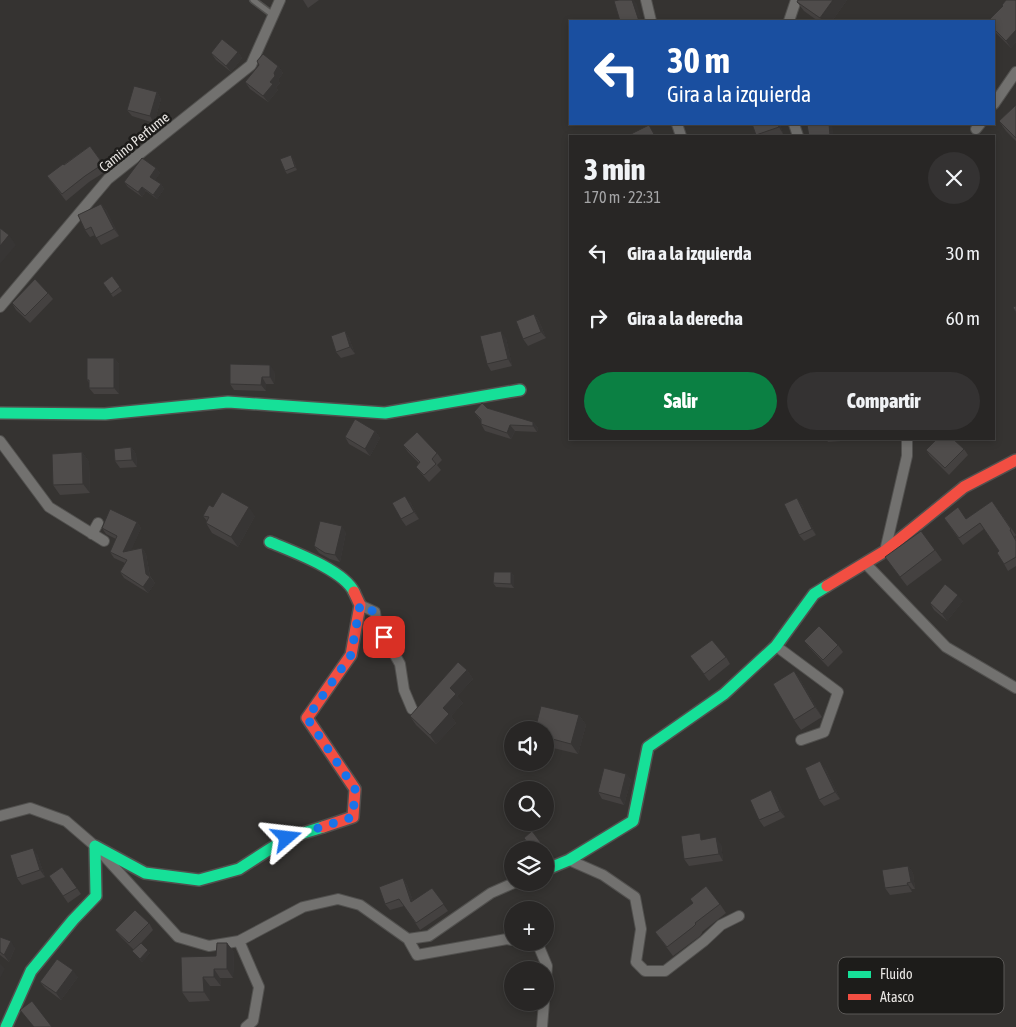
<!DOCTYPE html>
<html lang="es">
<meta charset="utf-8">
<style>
:root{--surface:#282625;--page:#343232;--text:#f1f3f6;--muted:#a5a5a7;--line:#444342;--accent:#0b8043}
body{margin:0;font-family:"Asap Condensed",sans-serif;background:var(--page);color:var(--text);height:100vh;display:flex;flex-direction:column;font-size:19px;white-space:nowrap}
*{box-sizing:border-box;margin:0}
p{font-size:16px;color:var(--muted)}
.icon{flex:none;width:28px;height:28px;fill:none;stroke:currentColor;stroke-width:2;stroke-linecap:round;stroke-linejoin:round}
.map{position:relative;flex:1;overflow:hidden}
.sheet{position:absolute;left:569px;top:135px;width:426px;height:305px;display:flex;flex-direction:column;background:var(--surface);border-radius:0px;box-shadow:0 2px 8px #0003,0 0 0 1px var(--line)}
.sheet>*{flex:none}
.banner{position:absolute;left:569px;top:20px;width:426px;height:105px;border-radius:0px;box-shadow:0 2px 8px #0003,0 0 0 1px var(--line);background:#1a4fa0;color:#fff;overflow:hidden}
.buttons{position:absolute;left:504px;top:721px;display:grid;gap:10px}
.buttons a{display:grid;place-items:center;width:50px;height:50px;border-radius:50%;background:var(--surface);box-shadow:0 2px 8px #0003,0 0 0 1px var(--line);font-size:25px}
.pin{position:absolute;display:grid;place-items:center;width:42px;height:42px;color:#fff;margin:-21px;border-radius:10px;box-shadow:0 2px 8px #0006}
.me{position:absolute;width:55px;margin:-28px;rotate:73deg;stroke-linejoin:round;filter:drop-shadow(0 0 4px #0008)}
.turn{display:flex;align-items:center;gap:18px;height:105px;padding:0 15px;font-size:22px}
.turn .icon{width:65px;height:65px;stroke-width:2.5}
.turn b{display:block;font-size:35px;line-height:42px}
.round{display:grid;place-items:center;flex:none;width:52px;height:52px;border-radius:26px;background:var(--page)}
.head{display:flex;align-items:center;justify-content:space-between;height:85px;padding:0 15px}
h1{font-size:30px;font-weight:800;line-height:38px}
.cta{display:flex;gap:10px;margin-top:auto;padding:10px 15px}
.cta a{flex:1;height:58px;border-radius:30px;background:var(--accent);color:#fff;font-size:20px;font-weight:800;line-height:58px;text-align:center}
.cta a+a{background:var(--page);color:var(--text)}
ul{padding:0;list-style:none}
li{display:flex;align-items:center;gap:15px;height:65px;padding:0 15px}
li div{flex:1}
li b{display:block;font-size:19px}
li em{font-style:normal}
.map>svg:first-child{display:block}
</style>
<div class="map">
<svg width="1016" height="1027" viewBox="0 0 1016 1027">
<rect width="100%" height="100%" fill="#353331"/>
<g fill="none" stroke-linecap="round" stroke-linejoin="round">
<!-- lane casing -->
<g stroke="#51504e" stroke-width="8">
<path id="lane" d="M253,0L273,15"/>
</g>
<!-- street casing -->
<g stroke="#51504e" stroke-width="12">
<path id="street" d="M646,0L651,21
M789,21L796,0
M994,104L1016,72
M677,124L681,136
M794,124L798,136
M976,129L980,124
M0,307L108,179L251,65L280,0
M0,441L49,507L104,541
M92,534L98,523
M885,551L907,456V439
M866,564L946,647L1016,688
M360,605L375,612L377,627L391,648L400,664L404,690L412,709
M776,646L838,692L824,732L801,740
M0,816L30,808L66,821L95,846L178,937L209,946L239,941L303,907L338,899L360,905L408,939L429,936L491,893L516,882
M569,860L603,875L635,897L641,929L636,962L645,971H665L704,941L721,925L739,916
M408,939L417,955L507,939L512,940
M239,941L259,987L253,1021L246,1027
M537,942L547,966L545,990
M542,1027L544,1002"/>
</g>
<!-- fast casing -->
<g stroke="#51504e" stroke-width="14">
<path id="fast" d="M0,413L105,414L228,402L385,413L520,390
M270,542C291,551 344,570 354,592
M545,870L569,860L633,821L648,747L724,694L776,646L814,594L827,586
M6,1027L31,971L73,920L96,896L95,846L145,873L199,880L239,869L287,838L323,827"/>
</g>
<!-- jam casing -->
<g stroke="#51504e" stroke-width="14">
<path id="jam" d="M827,586L885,551L964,487L1016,460
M323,827L353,817L355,789L307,718L351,655L360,605L354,592"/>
</g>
<!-- lane -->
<use href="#lane" stroke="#72716f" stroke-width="5"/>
<!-- street -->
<use href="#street" stroke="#72716f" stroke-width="10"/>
<!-- fast -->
<use href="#fast" stroke="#16e098" stroke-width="11"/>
<!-- jam -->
<use href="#jam" stroke="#f24e42" stroke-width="11"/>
</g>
<!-- wall -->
<path fill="#444140" d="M303,0H319L308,8Z
M847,0L832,21H818L804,11L797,2Z
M1016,0V42L1011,48L994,31V21Z
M238,52L242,58L231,72L216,60L211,53Z
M278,66L283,73L278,80L280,83L276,87L278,90L268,102L250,89L245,82Z
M157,92L161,99L154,123L132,116L127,110Z
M1016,105V141L1006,131L999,121Z
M780,124L783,134L776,136H757L756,135Z
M90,146L108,170L89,182L66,201L47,176Z
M293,158L297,170L287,174L285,171Z
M156,168L160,173L155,180L161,184L164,189L157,199L146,191L142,197L128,187L124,182Z
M101,204L106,210L119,236L101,245L95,235L90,237L85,230Z
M112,276L122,291L113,297L103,283Z
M48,293L53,299L30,323L16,310L12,303Z
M534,314L539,321L546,338L528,346L523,339Z
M345,331L349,338L355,354L341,358L336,352Z
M506,338L512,366L491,371L487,364Z
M114,358L119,364V394H94L89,388V383L87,380Z
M275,372L274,384H266V391L234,390L230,384Z
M487,408L533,422L538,428L537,432L515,431L511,439L485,431L481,424V421L474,412Z
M375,431L380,438L370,456L349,444L345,437Z
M826,439H869L828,442Z
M403,445L437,453L442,460L437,465L441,470L429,482L421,473L416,467L419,463L408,452Z
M131,447L136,454L137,467L120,468L115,461Z
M964,449L968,455L949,475L930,456L926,450Z
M82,452L89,462L90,493L60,495L53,485Z
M797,498L802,505L816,535L804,541L799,535Z
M992,501L1016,535L1014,537L1016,539V566L1008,571L1004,564L999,551L984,529L963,545L944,518L966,519Z
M410,502L419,519L406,526L401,519Z
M213,507L255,516L238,547L212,533L206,523L207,521L203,516Z
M137,522L141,528L131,550L142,548L146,554L150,576L155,583L148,593L124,578L120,572L125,563L114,558L110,552L116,539L106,534L102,528Z
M346,532L340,562L330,559L319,553L314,546Z
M935,550L942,560L907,586L885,557Z
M511,572L514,576V588L496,587L493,583Z
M963,601L947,621L934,610L930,603Z
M804,641L838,645L843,652L828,667L809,647Z
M690,656L726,657L730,664L709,681Z
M467,670L473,679L457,696L463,703L451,716L456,723L436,744L416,725L410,716Z
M794,671L801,681L822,717L801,730L794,720Z
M579,715L586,725L578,754L545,746V730Z
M825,768L840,799L824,806L819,800Z
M626,774L631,780L624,805L602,799L598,792Z
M771,790L776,797L785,817L764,827L759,820Z
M532,831L546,850H533L524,838Z
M704,839L721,844L723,861L689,866L684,859Z
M37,854L45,877L22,885L17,878Z
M908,866L913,873L915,889H912V892L890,895L885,888Z
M62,867L81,894L68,903L49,876Z
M403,878L407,885L413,901L432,888L448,911L420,930L404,906L390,910L385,904Z
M720,904L726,913L702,932V933L700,936L673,956L655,932Z
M149,923L153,930L141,943L150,953L142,962L132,951L134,950L120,936L115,930Z
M0,937L15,948L9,962L0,955Z
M227,943L234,952L233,978H220L221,986H210V1001L189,1002L182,992L216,956Z
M78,977L61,1000L45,988L40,982Z"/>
<!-- shaded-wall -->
<path fill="#373534" d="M632,0H634L637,4L642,21H639Z
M833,0H847L832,21H823L820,18Z
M1016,30V42L1011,48L1006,41Z
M238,52L242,58L231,72L226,66Z
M278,66L283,73L278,80L280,83L276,87L278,90L268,102L263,96L274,73Z
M157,92L161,99L154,123L150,116Z
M777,124H780L783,134L779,127Z
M829,124H832L834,136H830Z
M291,155L293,158L297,170L295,167Z
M156,168L160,173L154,182L150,177Z
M161,184L164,189L157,199L153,195Z
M142,187L146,191L142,197L138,192Z
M101,204L106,210L119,236L114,229Z
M9,235L16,245L0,264V246Z
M534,314L539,321L546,338L541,332Z
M345,331L349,338L355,354L350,347Z
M501,331L506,338L512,366L508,359Z
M114,358L119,364V394L114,388Z
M270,365L275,372L274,384L270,377Z
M262,377L266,384V391L261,385Z
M533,422L538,428L537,432L533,426Z
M510,425L515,431L511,439L507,433Z
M375,431L380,438L370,456L365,449Z
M131,447L136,454L137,467L132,460Z
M82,452L89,462L90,493L83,484Z
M405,496L410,502L419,519L414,512Z
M797,498L802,505L816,535L812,529Z
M249,507L255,516L238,547L231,537Z
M137,522L141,528L128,558L123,552Z
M342,526L346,532L340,562L335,555Z
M142,548L146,554L150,577L155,583L148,593L143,587L146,574Z
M511,572L514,576V588L511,584Z
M958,595L963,601L947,621L942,614Z
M467,670L473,679L457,696L463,703L451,716L456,723L436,744L430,735L443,708L450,688Z
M794,671L801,681L822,717L815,707Z
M579,715L586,725L578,754L571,744Z
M820,761L825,768L840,799L835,792Z
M626,774L631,780L624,805L620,798Z
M771,790L776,797L785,817L780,811Z
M716,837L721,844L723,861L719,854Z
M33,848L37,854L45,877L40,870Z
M908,866L913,873L915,889L911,882Z
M403,878L407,885L416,909L411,902Z
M907,883L912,889V892L908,885Z
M11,941L15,948L9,962L4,955Z
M227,943L234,952L233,978L227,969Z
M148,950L150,953L142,962L140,959Z
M0,963L5,969L0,978Z
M214,969L220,978L221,986L214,977Z
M73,970L78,977L61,1000L56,993Z
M203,977L210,986V1001L204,992Z"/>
<!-- building -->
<path fill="#4f4c4b" stroke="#373534" d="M619,0H632L639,21H620L614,1Z
M798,0H833L820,18L797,2Z
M1006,0H1016V30L1006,41L994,29V21H988L1003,6L1002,5Z
M222,39L238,52L226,66L211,53Z
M263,54L278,66L274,73L275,76L270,82L273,84L263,96L245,82L259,65L257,61Z
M134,86L157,92L150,116L127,110Z
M1016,105V138L999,121Z
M752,124H777L779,127L756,135Z
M809,124H829L830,136H809L807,125Z
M649,125L655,136H627Z
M90,146L103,164L85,176L62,194L47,176L63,164L64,165Z
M291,155L295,167L285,171L280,159Z
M142,158L156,168L150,177L161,184L153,195L142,187L138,192L124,182Z
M101,204L114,229L96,238L91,227L85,230L78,215Z
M0,228L9,235L0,246Z
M112,276L120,287L111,294L103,283Z
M35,279L48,293L25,316L12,303Z
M1016,306V313L1013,307Z
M534,314L541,332L523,339L516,321Z
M345,331L350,347L336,352L331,336Z
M501,331L508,359L487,364L480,336Z
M87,358H114V388H89V380H87Z
M230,364L270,365V377H262L261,385L230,384Z
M482,403L487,408L533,422V426L510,425L507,433L481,424V419L474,412Z
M355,419L375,431L365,449L345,437Z
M417,432L437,453L432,459L436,464L424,475L416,467L420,462L403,445Z
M937,439H953L964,449L945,468L926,450Z
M131,447L132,460L115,461L114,449Z
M82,452L83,484L53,485L52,454Z
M222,492L249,507L231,537L206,523L209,517L203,516L209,505L213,507Z
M405,496L414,512L401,519L392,503Z
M797,498L812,529L799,535L784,504Z
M992,501L1011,529L1010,530L1016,541V557L1004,564L997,553L999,551L980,523L959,538L944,518L958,507L966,519Z
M110,509L137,522L123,552L142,548L146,574L150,577L143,587L120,572L127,560L110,552L117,536L102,528Z
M320,521L342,526L335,555L325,553L314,546Z
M921,531L935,550L900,577L885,557Z
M494,572H511V584L493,583Z
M945,584L958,595L942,614L930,603Z
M819,626L838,645L823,660L804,641Z
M712,640L726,657L704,674L690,656Z
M458,662L467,670L450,688L456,694L443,708L449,714L430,735L410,716Z
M794,671L815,707L794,720L773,684Z
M541,706L579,715L571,744L545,737V730H535Z
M820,761L835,792L819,800L805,768Z
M604,768L626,774L620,798L598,792Z
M771,790L780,811L759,820L750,800Z
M532,831L541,843L533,849L524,838Z
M700,833L701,840L716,837L719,854L684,859L681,836Z
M33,848L40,870L17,878L10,855Z
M908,866L911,882L907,883L908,885L885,888L882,870Z
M62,867L77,888L63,896L49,876Z
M403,878L411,902L432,888L444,904L416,923L399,899L385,904L379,887Z
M706,886L720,904L695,923L696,924L693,927L667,947L655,932L693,903L690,899Z
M135,910L149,923L129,943L115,930Z
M0,937L11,941L4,955L0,952Z
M141,943L148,950L140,959L132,951Z
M217,943H227V969H214V977H203L204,992H182L181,957L216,956Z
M57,959L73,970L56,993L40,982Z
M32,1001L52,1027H34L20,1010Z"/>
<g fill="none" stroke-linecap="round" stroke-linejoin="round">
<!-- route -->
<path stroke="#1a73e8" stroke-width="9" stroke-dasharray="0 16.2" d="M287,838L353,817L355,789L307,718L351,655L360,605L375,612L377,627L384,637"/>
</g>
<g text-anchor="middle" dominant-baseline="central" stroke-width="5" stroke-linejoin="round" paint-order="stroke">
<!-- street labels -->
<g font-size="14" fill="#e8e5e2" stroke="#1d1c1a">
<text transform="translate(134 142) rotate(-39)">Camino Perfume</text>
</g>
</g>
<!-- legend -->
<rect x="838" y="957" width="166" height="57" rx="8" fill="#1d1c1a" stroke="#5a5856" stroke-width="1"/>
<rect x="848" y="971" width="23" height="7" fill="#16e098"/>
<rect x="848" y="994" width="23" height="6" fill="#f24e42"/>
<g font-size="14" fill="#e8e5e2">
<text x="880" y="979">Fluido</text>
<text x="880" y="1002">Atasco</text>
</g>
</svg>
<div class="buttons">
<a><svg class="icon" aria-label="sound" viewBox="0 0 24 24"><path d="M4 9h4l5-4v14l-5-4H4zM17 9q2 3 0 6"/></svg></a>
<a><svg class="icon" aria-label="search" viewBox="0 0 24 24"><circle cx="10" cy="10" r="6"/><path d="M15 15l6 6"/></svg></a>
<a><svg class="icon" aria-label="layers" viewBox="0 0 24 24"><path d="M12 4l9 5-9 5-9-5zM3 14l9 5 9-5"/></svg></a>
<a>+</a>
<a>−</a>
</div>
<div class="pin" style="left:384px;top:637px;background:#d93025"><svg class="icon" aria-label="arrive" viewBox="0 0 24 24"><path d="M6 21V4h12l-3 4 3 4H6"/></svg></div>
<svg class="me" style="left:287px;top:838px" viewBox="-20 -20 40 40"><path d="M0-17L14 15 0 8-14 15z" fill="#1a73e8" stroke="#fff" stroke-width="4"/></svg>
<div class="banner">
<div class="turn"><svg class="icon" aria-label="left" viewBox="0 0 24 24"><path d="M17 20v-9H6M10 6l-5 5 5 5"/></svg><div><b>30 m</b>Gira a la izquierda</div></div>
</div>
<section class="sheet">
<div class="head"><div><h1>3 min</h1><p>170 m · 22:31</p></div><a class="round"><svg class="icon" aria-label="close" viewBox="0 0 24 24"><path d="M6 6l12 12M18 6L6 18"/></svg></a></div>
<ul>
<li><svg class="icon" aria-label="left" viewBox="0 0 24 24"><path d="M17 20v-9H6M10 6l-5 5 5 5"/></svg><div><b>Gira a la izquierda</b></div><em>30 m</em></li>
<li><svg class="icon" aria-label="right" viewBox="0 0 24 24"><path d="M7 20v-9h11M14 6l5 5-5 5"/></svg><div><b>Gira a la derecha</b></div><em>60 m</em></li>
</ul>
<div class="cta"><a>Salir</a><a>Compartir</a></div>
</section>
</div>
